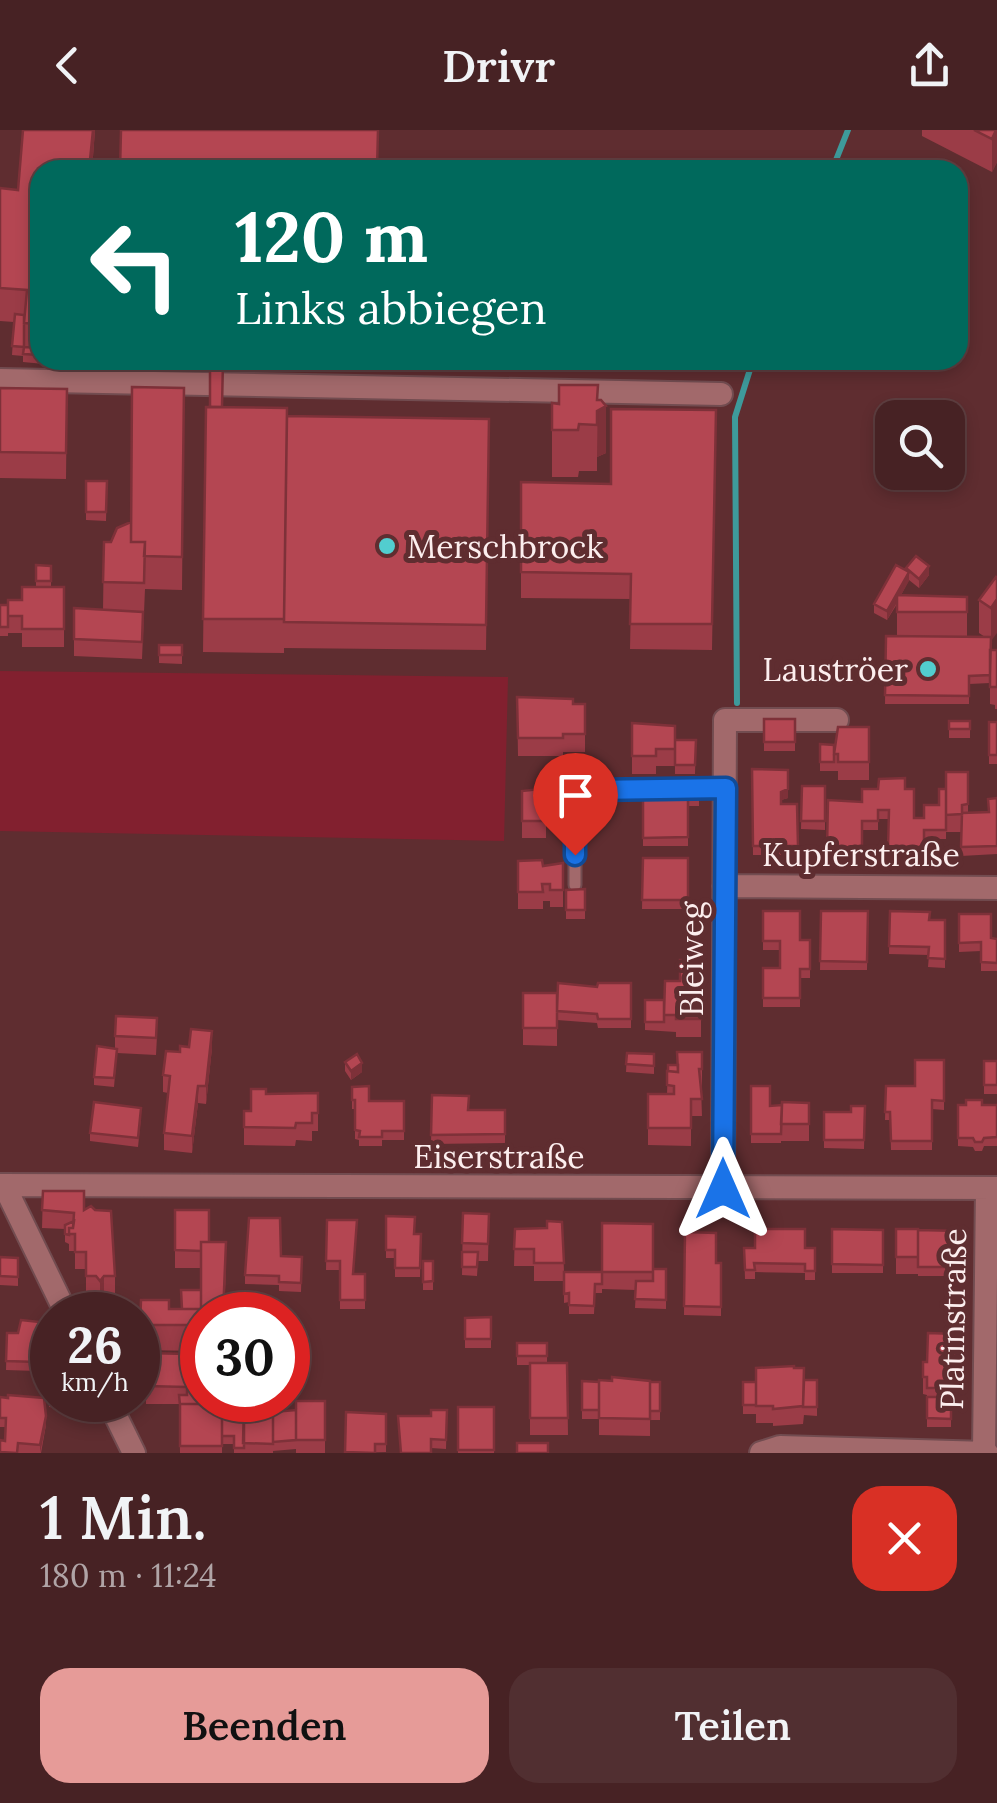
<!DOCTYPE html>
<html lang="de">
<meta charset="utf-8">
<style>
:root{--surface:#472224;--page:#512f31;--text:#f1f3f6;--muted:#b0a4a6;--line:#5f3f41;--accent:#e69b98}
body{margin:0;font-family:Lora,serif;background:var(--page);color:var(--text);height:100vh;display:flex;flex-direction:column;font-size:38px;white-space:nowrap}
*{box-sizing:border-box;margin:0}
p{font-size:32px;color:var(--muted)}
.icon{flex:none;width:55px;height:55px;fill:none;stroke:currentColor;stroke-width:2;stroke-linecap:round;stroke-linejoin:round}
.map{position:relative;height:1323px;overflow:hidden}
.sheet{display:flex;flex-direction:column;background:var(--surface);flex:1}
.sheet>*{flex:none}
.guide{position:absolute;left:30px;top:30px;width:938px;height:210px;border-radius:30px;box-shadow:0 5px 15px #0003,0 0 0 2px var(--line);background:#00695c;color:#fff;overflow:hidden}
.buttons{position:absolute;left:875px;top:270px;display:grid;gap:20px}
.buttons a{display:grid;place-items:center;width:90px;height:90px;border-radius:20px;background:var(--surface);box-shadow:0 5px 15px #0003,0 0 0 2px var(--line);font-size:50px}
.speed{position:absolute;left:30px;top:1162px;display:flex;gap:20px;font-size:50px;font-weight:700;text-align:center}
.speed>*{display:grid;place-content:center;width:130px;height:130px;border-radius:50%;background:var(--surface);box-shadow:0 5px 15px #0003,0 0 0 2px var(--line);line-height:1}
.speed small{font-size:25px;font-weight:400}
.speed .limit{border:15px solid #d22;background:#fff;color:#111}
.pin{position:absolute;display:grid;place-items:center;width:85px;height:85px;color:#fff;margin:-102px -42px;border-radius:50% 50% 50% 0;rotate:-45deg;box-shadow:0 0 10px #0007}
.pin .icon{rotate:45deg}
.me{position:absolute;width:110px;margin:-55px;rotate:0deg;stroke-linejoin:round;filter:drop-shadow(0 0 8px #0008)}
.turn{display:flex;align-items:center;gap:35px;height:210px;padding:0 40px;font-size:45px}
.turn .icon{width:130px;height:130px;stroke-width:2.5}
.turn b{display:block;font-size:70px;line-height:85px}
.round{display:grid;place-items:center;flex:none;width:105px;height:105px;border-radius:30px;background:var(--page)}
.summary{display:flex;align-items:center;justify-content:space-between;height:170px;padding:0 40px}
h1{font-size:60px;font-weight:600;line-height:75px}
.button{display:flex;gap:20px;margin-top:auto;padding:20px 40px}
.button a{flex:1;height:115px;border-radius:30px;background:var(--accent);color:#111;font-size:40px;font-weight:600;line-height:115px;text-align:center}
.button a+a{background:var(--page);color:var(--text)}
header{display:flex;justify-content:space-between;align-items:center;height:130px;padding:0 40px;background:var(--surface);font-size:45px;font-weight:600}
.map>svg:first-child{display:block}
</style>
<header><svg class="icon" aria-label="back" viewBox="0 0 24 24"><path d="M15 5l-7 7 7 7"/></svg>Drivr<svg class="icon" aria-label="share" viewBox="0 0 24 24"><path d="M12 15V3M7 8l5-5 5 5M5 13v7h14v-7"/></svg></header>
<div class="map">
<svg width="997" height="1323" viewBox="0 0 997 1323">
<rect width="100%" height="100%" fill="#5f2d30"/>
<!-- green -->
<path fill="#82202f" d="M0,541L508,547L504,711L0,701Z"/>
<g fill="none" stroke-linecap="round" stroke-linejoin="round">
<!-- stream -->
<path stroke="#3e9a9b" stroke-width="6" d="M832,40L848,0
M737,573L735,287L753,230"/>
<!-- service casing -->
<g stroke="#724c50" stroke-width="15">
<path id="service" d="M575,755V664L594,660L726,658"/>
</g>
<!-- minor casing -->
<g stroke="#724c50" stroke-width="26">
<path id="minor" d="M0,250L721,264
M724,756L997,758
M0,1055L997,1058
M4,1055L67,1185
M723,1059L725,590H837
M108,1270L134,1323
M984,1322L987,1058
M761,1323L780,1317L987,1323"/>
</g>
<!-- service -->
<use href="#service" stroke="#a2696b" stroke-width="11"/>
<!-- minor -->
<use href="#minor" stroke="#a2696b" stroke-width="22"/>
</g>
<!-- wall -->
<path fill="#9b3c47" d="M23,0H95L92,40H40V230H83H76L75,237L23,232V226L12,225L14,192L0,191V58L18,60Z
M922,0H997V32L992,42L922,6Z
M322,230H427V231H322Z
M564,230H667V232Z
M0,258L67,259L66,349L0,348Z
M184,258L182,460L145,459L142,529L74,526V478L103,480L104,412H111L131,392Z
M598,270L606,323L597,327V341H579L578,347H552V273Z
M206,277H222L287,286L489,289L486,520L284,518V515V523L203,522Z
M716,280L712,520L630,519L631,469L521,468V352L611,354Z
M86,351H107L106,391L86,390Z
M36,435L51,436V457H64V517H22V503H8V496V506H0V475H8L22,470L36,457Z
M906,438L929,445L919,458L909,450L901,465L967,467V507H985L979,503V470L997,448L991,511V520H997V579H995V575L990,574V553L969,554V574H885L886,506H897V474L887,490L874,483V474L906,441Z
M159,515H182V534L159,533Z
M517,567L585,574V622H563V626H518Z
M764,589H795V621H764Z
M949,591H970V608H949Z
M989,592H997V634H989Z
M632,593L675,613L696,610L695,644H675V620V636H656V644H632Z
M869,597V650H838V641H820V614L834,615Z
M752,639L788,640V668L781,670V674H797L798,725H753Z
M968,642V683L988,682L997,668V724L961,726L962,697V702H946V687V709H924V726H888L889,689H878V700H862V726H827L828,670L862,672L905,659L914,688H924L939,675L946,659Z
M567,656V696H546V708H522V661Z
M699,656V676H688V716H643V666H676Z
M802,656H825V700L801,699Z
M643,728H688V779H642Z
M518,731L543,736L563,733V777H550V771H543V779H518Z
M585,759V789H566V760Z
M763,781L800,810H810V848H800V877H763V838H780V820H763Z
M821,781H868L867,840H820Z
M890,781L929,790H945V838L928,837L929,825L889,824Z
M959,784L991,808L997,809V841H981V821L959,822Z
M701,831V907H676V902L645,900V870H664L665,851H680Z
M631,853V898H598L597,893L557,890V916L523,915V863H557Z
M115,906H157L156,925L117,923L114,957L94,955V947L115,918Z
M212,918L206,974L198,973L192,1023L164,1020V1003L168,963L163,962V945L180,922Z
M702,922V957H701L702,986H691V1016L648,1015V964H667L668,935H678Z
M627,923L654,924V944L626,942Z
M944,930V980L932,979V1020H891L890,990H885L886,956H915Z
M984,931H997V964H984Z
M345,932L362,942L351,950L345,941Z
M751,956L770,976L809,973V1011H781V1009V1013H751Z
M352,957L369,971H404V1010H382V1016H359V1010L355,1009V979H352Z
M318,963V1001H312V1011L296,1010L295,1016L244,1015V981H251L266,964Z
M432,965L469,980H505V1013L431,1014Z
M958,975H997V1016H984L982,1021H975L973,1017L958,1016Z
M865,976L864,1019L824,1018V982H851Z
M141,987L138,1017L90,1011V1003Z
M43,1061L84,1080L115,1146V1164H104L100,1168L96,1163H86V1139H75V1121H69V1114L65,1112V1099L42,1098Z
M175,1080L209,1112L226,1138L224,1185H202V1221L140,1220L141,1170L169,1179H181L201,1160V1138H175Z
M463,1083L489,1084L488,1131H478L477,1146L462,1145Z
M386,1086L415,1104H421L420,1147H395V1128H386Z
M327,1090L354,1144H365V1179H340V1140H326Z
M562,1092L564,1142H602L653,1094V1149L666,1139V1179L635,1178L636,1160L602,1159V1163H595L594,1184H569V1172L564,1173V1151H534V1136H514L515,1099L547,1098Z
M832,1099L883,1100V1143H832Z
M896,1099L959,1101V1146H918V1132V1144H896Z
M685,1102L716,1133H721V1186L684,1185Z
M744,1118H815V1150H805V1143L755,1142V1149H745Z
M281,1126L302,1127L301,1162L279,1161V1155L245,1154V1145Z
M0,1127L18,1128V1156L0,1155Z
M423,1131H433V1160H423Z
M491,1187V1218H465V1188Z
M49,1193L48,1229L38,1231L37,1241L6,1240L7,1203H18Z
M956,1204L955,1275L951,1276V1297H927V1265L923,1264V1247L927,1232Z
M517,1213H547V1233H567L568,1305H530V1235H517Z
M146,1223L202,1270L234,1288L296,1280L325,1271V1323H296V1319L273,1321V1323H234V1314H222V1323H180L179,1274H146Z
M47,1235H52V1270H69L68,1279L49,1277L50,1253H46Z
M794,1238L804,1250H817V1286L804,1285L803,1294L773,1296V1293H756V1279V1284H743V1252H756Z
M582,1251L650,1252L660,1261V1290H650V1306L599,1305V1289H582Z
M0,1267L46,1295L41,1323H0V1310L5,1311L6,1297H0Z
M458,1277H494V1323H458Z
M447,1280L446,1319L431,1318V1286Z
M386,1284V1322L345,1323Z"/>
<!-- shaded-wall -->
<path fill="#7e3139" d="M93,0H95L92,40H89Z
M997,0V32L992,42V9Z
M598,255V280L606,276V323L597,327Z
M929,436V445L919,458V449Z
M909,442V451L887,490V481Z
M997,469V503L991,511V478Z
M788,659V668L781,670V662Z
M212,901V918L206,974V956Z
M362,933V942L351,950V941Z
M198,956V973L192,1023V1006Z
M104,1146V1164L100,1168V1151Z
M46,1286V1295L40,1323V1315Z"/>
<!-- building -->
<path fill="#b44652" stroke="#7e3139" stroke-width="2.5" d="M23,0H93L89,40H40V194L24,193L27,160L0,158V58L18,60Z
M121,0H378L377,40H120Z
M974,0H996L992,9Z
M15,184L24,185V217L12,216Z
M24,217L40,218V225L23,224Z
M210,230H223L222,277H210Z
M559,255H598L597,270H601L606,276L597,281V295L579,294L578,300H552V273L559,274Z
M132,257L184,258L182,427L144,426L145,412H131Z
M0,258L67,259L66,323L0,322Z
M206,277L287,278L284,489H203Z
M611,279L716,280L712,494H630L631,444L521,442V352L611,354Z
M287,286L489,289L486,495L284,492Z
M86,351H107L106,382H86Z
M131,392V412H145L144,453L103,452L104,412H111L117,398Z
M916,426L929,436L919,449L906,438Z
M36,435L51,436V451H36Z
M896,435L909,442L887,481L874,474Z
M996,447L997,448V469L991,478L979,470Z
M22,457H64V499H22V486H8V470H22Z
M897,465L967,467V482H897Z
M0,475H8V497H0Z
M74,478L143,482L142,512L74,509Z
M886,506L991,507L990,545L969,546V566L885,565Z
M159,515H182V525H159Z
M990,520H997V557H990Z
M517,567L573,569V574H585V604H563V608H518Z
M764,589H795V612H764Z
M949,591H970V599H949Z
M989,592H997V625H989Z
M632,593L675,596V619H656V626H632Z
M838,597H869V632H838V624H834Z
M675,610H696L695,635H675Z
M820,614L834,615V632H820Z
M752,639L788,640V659L781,662V674H797L798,716H753Z
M946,642H968V674L962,675V684L946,685Z
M905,648V659H914V688H924V675H939V659H946V700H924V717H888L889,680H878V691H862V718H827L828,670L862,672V659H878L879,649Z
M567,656V678H546V691H522V661Z
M676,656H699V667L688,668V707L643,708V666H676Z
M802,656H825V691H801Z
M997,668V716L961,717L962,683L989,682L988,669Z
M643,728H688V770H642Z
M542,730L543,736L563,733V760H550V754H542L543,762H518V731Z
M585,759V780H566V760Z
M763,781H800V810H810V839H800V868H763V838H780V811H763Z
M821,781H868L867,832L820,831Z
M890,781L930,782L929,790H945V829L928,828L929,817L889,816Z
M959,784H991V808L997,809V833L981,832V812L959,813Z
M680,830L701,831V889H676V885H664L665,851H680Z
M558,853L597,857L598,853H631V889H598L597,884L557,881Z
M523,863H557V898H523Z
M645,870H664V892H645Z
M116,886L157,888L156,908L115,906Z
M191,899L212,901L206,956H198L192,1006L164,1003L170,946L163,945L166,921L180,922V916L189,917Z
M97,916L117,919L114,948L94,947Z
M677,922H702V939H699L702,969H691V998H648V964H674V956L667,955V941L678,942Z
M627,923L654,924V936L626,934Z
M357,924L362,933L351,941L345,932Z
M915,930H944V971L932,970V1011H891L890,982H885L886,956H915Z
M984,931H997V955H984Z
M668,935H678V942L668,941Z
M369,956V971H404V1001H382V1007H359L360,1001L355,1000V970H352V957Z
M751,956H770V976L782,975L781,1004H751Z
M251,959H266V964L318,963V983H312V993H296L295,998L244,997V981H251Z
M432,965L469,966L468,980H505V1004L431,1005Z
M966,970H982V975H997V1007L984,1008L982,1012H975L973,1008H958V975H966Z
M94,972L141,978L138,1008L90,1003Z
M782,972L809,973V994H781Z
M851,976H865L864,1010H824V982H851Z
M43,1061H84V1080L91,1076L95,1080L111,1081L115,1146H104L100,1151L96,1146H86V1122H75V1104H69V1098H73L74,1083L42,1080Z
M175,1080H209V1112H201V1121L175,1120Z
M463,1083L489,1084L488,1114L462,1113Z
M386,1086L415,1087L414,1104H421L420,1138H395V1120H386Z
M249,1088H280L281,1126L302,1127L301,1153L279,1152V1146L245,1145Z
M327,1090H357L353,1144H365V1170H340V1131H326Z
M74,1091L73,1098H69V1105L65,1104V1095Z
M547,1091L562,1092L564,1133H534V1119H514L515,1099L547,1098Z
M602,1093L653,1094V1142H602Z
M755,1099H805V1118H815V1141H805V1134L754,1133L755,1140H745L744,1118H755Z
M832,1099L883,1100V1135L832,1134Z
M896,1099H918V1127H896Z
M918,1100L959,1101V1137H918Z
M685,1102L716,1103V1133H721V1177L684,1176Z
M201,1112H226L223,1185H202V1195H140L141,1170H169V1179H201Z
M462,1122H478L477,1137H462Z
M0,1127L18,1128V1147L0,1146Z
M423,1131H433V1151L423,1152Z
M653,1139H666V1170L635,1169L636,1151H653Z
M564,1142H602V1154H595L594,1176L569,1175V1163L564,1164Z
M181,1160H201V1179H182Z
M491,1187V1209H465V1188Z
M21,1190L49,1193L48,1220L38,1222L37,1232L6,1231L7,1203H18Z
M928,1203L956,1204V1248H950V1258H927V1247H923V1232H927Z
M517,1213H547V1226H517Z
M146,1223L187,1224V1257L146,1256Z
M530,1233H567L568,1288H530Z
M47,1235H52V1244H46Z
M794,1236V1238H804L803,1276L773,1279V1276H756V1238Z
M51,1246H52V1268H49Z
M612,1247L650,1251V1289L599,1288V1250L612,1251Z
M804,1250H817V1277H803Z
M582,1251L599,1252V1280H582Z
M650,1252H660V1281H650Z
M743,1252H756V1275H743Z
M187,1257H202V1270H234V1288H244V1318H234V1306H222V1274H180V1275L179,1265H187Z
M950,1257H956L955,1266L951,1267V1289L927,1288V1267H950Z
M8,1265L44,1268L46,1286L40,1315L18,1313L17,1323L0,1322V1310L5,1311L6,1288H0V1267L8,1268Z
M296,1271H325V1310H296Z
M180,1274H222V1316H180Z
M244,1274H273V1314L243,1313Z
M458,1277H494V1320H458Z
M296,1280V1310L273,1312V1282Z
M431,1280H447L446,1310L431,1309V1323H401L398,1286H431Z
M346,1282L386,1284V1314H375V1323L345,1322Z
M517,1313H548V1323H517Z"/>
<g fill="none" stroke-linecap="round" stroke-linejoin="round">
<!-- route casing -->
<g stroke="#114b97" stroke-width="25">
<path id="route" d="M575,725V664L594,660L726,658L723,1059"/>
</g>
<!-- route -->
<use href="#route" stroke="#1a73e8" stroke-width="18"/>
</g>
<!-- markers -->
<g fill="#52cdcf" stroke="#5f2d30" stroke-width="4">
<circle cx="387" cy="416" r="10"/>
<circle cx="928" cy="539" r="10"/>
</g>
<g text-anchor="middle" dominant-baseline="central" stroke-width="10" stroke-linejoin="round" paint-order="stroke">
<!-- poi labels -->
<g font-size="32" fill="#fceeee" stroke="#5f2d30" text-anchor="start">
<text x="407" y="416">Merschbrock</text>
<text x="908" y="539" text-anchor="end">Lauströer</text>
</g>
<!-- street labels -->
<g font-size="32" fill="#fceeee" stroke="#5f2d30">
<text x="861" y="724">Kupferstraße</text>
<text transform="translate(691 829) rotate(-90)">Bleiweg</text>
<text x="499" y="1026">Eiserstraße</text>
<text transform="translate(953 1189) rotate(-89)">Platinstraße</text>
</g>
</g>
</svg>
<div class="buttons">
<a><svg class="icon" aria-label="search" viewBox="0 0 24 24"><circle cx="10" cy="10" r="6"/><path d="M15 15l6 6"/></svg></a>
</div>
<div class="speed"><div>26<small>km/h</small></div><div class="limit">30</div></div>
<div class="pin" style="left:575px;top:725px;background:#d93025"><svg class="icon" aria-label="arrive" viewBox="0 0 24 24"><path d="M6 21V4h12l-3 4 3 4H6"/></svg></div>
<svg class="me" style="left:723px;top:1059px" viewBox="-20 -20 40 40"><path d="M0-17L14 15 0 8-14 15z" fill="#1a73e8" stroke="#fff" stroke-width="4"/></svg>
<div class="guide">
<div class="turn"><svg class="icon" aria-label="left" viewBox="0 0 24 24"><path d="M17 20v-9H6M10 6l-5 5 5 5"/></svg><div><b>120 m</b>Links abbiegen</div></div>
</div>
</div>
<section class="sheet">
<div class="summary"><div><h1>1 Min.</h1><p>180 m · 11:24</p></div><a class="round" style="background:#d93025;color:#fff"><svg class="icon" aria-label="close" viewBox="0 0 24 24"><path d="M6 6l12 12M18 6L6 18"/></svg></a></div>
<div class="button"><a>Beenden</a><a>Teilen</a></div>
</section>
